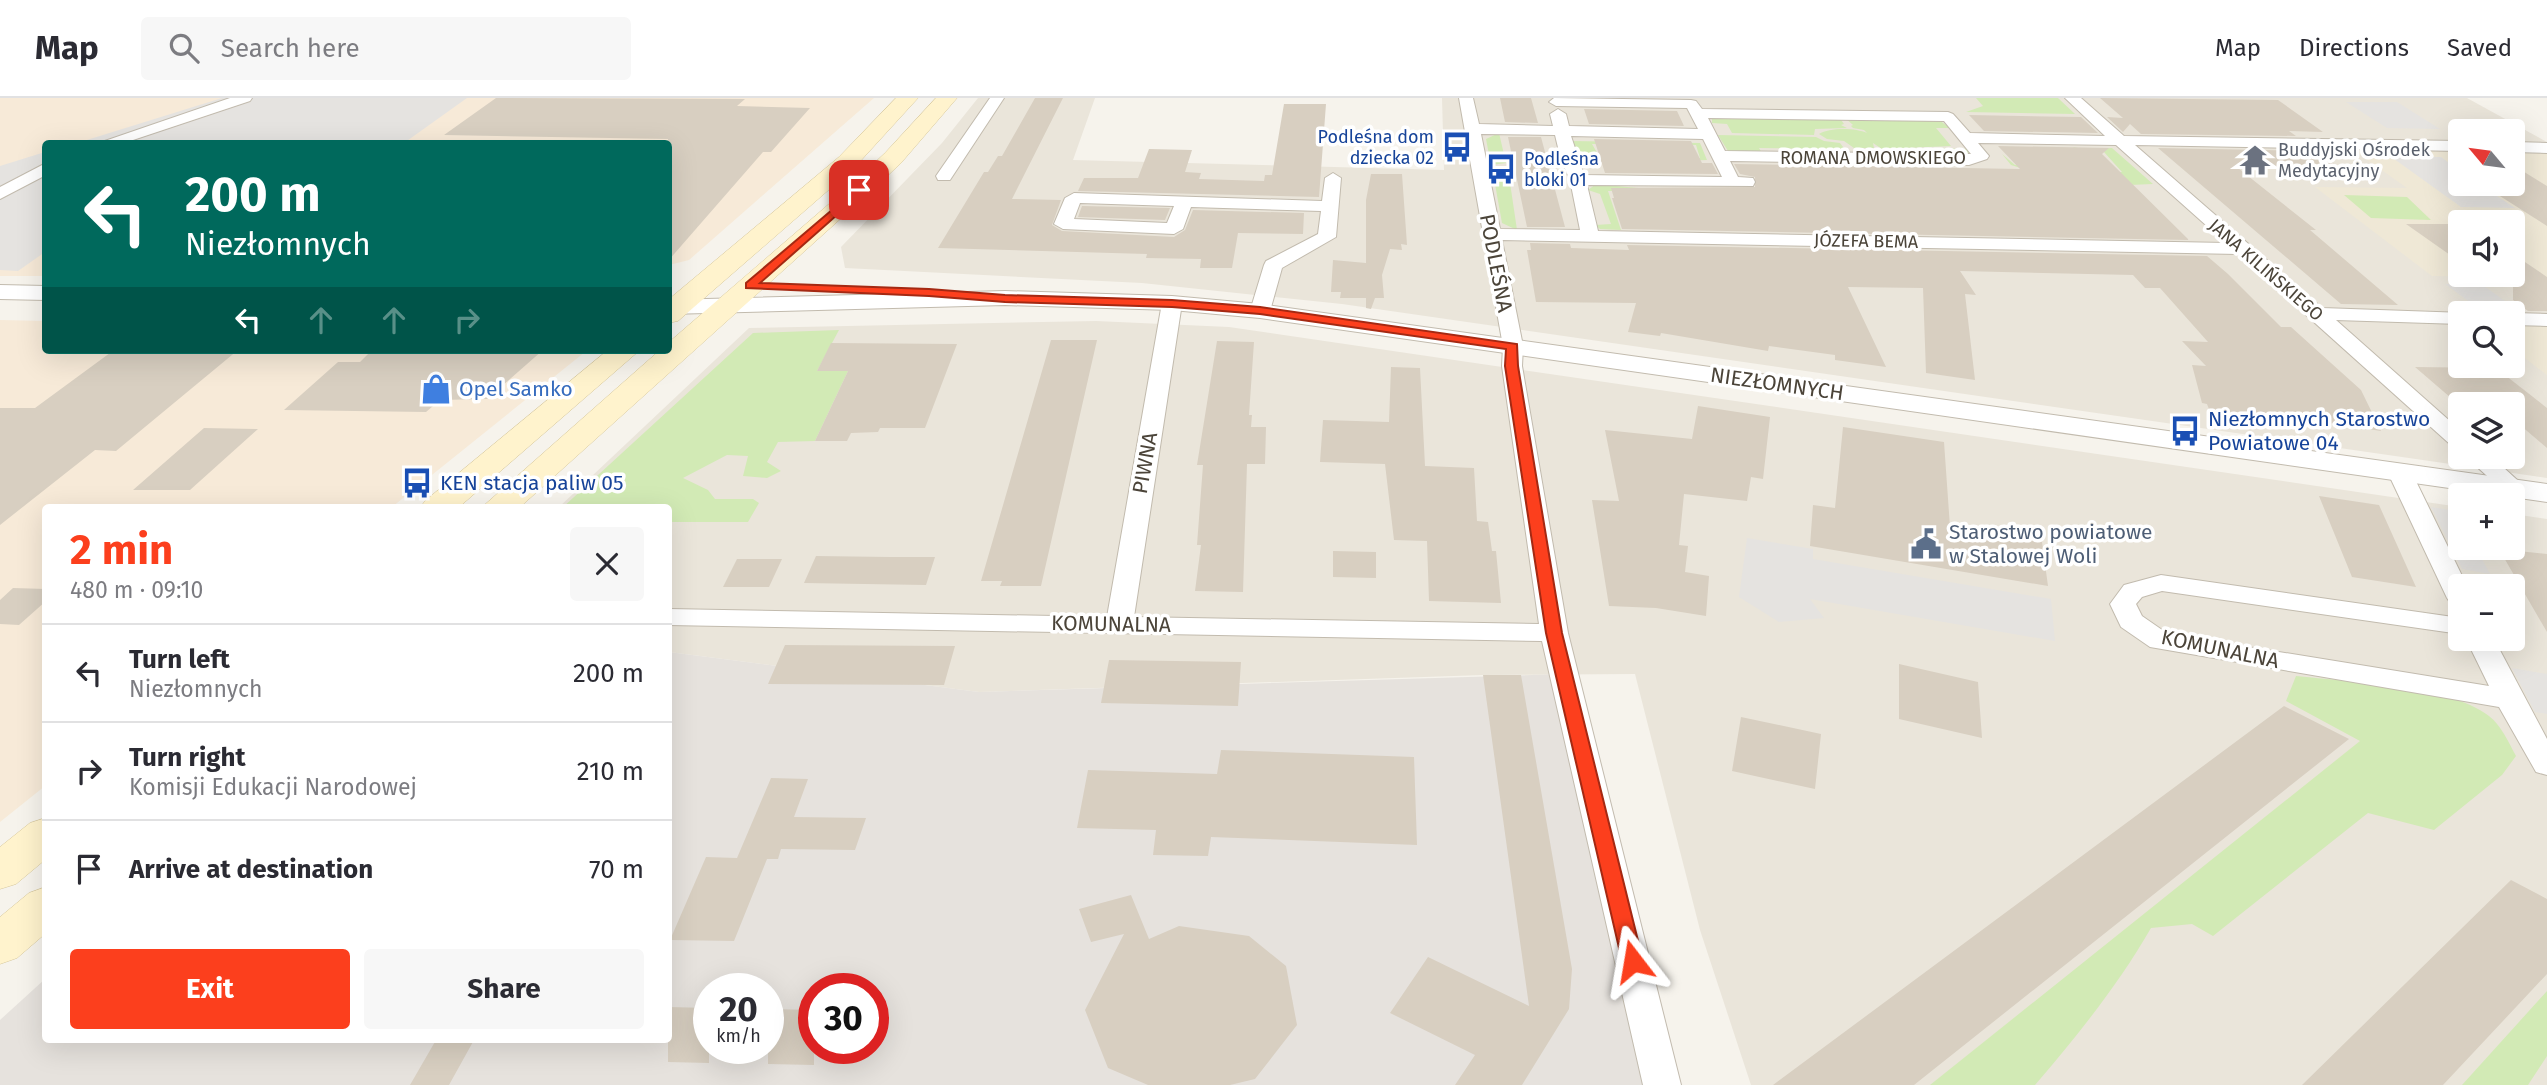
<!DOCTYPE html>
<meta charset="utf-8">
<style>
:root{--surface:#fff;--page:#f7f7f7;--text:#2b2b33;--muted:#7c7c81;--line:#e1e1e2;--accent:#fc3f1d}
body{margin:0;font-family:"Fira Sans",sans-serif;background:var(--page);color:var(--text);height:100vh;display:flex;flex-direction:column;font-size:26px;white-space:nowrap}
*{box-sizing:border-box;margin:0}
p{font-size:23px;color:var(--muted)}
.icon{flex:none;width:38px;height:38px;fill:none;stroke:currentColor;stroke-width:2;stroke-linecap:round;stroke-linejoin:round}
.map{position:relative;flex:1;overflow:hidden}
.drawer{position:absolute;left:42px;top:406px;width:630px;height:539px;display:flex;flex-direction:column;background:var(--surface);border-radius:7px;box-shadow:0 7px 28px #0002}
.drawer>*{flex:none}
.top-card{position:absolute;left:42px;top:42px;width:630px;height:214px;border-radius:7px;box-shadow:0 7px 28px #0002;background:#00695c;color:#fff;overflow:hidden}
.needle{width:46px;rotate:299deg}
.buttons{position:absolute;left:2448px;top:21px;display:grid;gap:14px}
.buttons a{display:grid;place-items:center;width:77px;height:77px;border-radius:7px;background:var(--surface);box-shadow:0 7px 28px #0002;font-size:35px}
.speed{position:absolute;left:693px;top:875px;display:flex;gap:14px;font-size:35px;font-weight:700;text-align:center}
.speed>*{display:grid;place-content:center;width:91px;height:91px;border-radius:50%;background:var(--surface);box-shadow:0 7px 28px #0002;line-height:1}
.speed small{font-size:18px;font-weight:400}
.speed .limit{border:10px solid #d22;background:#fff;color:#111}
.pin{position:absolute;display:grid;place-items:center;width:60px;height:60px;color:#fff;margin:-30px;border-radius:14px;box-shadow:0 4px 10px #0006}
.me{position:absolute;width:77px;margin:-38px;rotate:346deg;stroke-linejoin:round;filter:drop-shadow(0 0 5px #0008)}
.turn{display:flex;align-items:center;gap:24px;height:147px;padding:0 28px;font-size:32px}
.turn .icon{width:91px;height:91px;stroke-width:2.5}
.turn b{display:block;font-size:49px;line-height:60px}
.lanes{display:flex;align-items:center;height:66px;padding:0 28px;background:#0003;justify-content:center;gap:35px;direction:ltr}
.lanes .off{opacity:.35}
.round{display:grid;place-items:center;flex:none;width:74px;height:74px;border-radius:7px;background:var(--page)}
.headline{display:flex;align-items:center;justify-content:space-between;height:119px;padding:0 28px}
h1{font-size:42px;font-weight:700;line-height:52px;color:var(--accent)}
.primary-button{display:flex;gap:14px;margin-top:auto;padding:14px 28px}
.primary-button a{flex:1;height:80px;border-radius:7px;background:var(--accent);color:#fff;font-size:28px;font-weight:700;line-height:80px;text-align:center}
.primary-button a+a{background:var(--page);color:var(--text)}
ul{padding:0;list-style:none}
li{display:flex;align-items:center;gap:21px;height:98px;padding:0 28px;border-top:2px solid var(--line)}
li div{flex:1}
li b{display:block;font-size:26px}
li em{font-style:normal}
header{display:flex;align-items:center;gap:42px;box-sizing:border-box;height:98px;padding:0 35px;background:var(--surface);border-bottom:2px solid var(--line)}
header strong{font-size:33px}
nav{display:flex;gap:38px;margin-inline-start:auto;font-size:24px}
.search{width:490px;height:63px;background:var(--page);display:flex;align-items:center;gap:18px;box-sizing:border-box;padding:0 24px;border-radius:7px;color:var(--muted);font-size:26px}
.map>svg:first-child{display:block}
</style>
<header>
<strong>Map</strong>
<div class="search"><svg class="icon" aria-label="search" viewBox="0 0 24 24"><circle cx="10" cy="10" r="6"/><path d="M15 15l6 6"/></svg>Search here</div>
<nav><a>Map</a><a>Directions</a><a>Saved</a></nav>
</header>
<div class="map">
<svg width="2547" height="987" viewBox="0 0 2547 987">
<rect width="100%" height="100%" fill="#f6f3ec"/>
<!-- residential -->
<path fill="#eae5da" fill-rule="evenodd" d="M978,0H1095L1073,62L1444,72L1442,0H2467L2547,44V380L1342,206L1142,185L845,170L841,149L942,45ZM2460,33H2513V86H2460ZM2460,124H2513V177H2460ZM2460,215H2513V268H2460ZM2460,306H2513V359H2460Z
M1096,223L1229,229L2460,409V450H2513V416L2547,421V987H1751L1700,832L1635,576L1483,577L979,594L669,554L668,410H558L749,230ZM2460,488H2513V541H2460Z"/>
<!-- commercial -->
<path fill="#f7ead8" d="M0,0H874L689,162L669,167L668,46H46L45,178H0Z
M0,222L45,223L46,252L585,254L392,409L46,410L45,688L0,724Z"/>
<!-- industrial -->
<path fill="#e6e2dd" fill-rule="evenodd" d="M669,554L979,594L1564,576L1662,987H0V922L45,881L46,942H668ZM709,891H768V950H709ZM814,891H873V950H814Z"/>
<!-- education -->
<path fill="#efe8d6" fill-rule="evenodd" d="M2352,51L2460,53V86H2513V54L2547,55V180L2432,178L2315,89L2407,90ZM2460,124H2513V177H2460Z
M2513,225L2547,226V277L2513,251Z"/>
<!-- green -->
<path fill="#d2eab5" d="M1976,0H2058L2075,16L1966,14L1983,8Z
M1712,19H1839L1844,26L1841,27L1847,30L1815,31L1814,37L1732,35L1727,26L1712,25Z
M1844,19L1939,22L1950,30H1936L1951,48L1882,51L1873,45L1874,50H1854L1844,43L1827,41L1819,36C1830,29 1856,30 1867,35L1864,32L1853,30L1851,28L1853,27Z
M1499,35L1506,65L1491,67L1486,41Z
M1718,37L1816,39L1824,43L1840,45L1850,58L1831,57L1827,51L1759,50L1762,55L1728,53Z
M1571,43L1700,45L1707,62L1681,63L1677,60H1700L1696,47L1592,46L1599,58L1622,59L1618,62L1581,61L1576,60Z
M2073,49L2083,51L2112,50L2153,86L2082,89L2011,67L2002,56L2015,67L2102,68L2109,74H2122L2104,54H2078Z
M1917,50L1969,51L1972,57L1855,58L1852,54L1904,53Z
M1493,75L1509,78L1517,132L1502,125Z
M1596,86L1659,92L1660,93H1608L1621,132L1600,131L1595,127L1611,126L1600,96L1588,92Z
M2344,97L2407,99L2431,122L2371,120Z
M839,232L817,273H848L815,343L778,344L767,364L781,373L767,380L743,378L748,358L727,357L683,380L708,392L715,401H753L759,405L748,424H669L668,410H562L753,235Z
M2296,578C2349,584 2447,586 2489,618C2501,627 2509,645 2516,658L2502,677L2434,732L2368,715L2213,838L2192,826L2151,830C2118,887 2078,937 2035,987H1930L2360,643L2286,603Z
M2547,893V958L2528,987H2462Z"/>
<!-- parking -->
<path fill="#e5e3e0" d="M222,0H467L404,45L74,46Z
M2346,4H2397L2440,31L2387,30Z
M45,54V154L18,173L0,172V68Z
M2390,58L2441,59L2460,73V86H2479L2515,110L2461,109Z
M2447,178H2470L2519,213H2482L2445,186H2457Z
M2431,409L2456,413L2460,421V450H2476L2490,476L2462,471Z
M1747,440L1813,451V461L2051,501L2055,543L1810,501L1824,520L1779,524L1739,499Z
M2512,570L2547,576V616L2535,614Z"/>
<!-- building -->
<path fill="#d8cfc1" d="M496,0L745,1L737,8L810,10L771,54H763L668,163V41L444,37Z
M1035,0H1063L1012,101L1061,102L1052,127L1062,133L1174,139L1185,132L1193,112L1304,115L1303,136L1238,135L1232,170H1200L1201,161L1146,160L1147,156L938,150L984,74H988L998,58H1002Z
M1500,0H1531L1538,25L1505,24Z
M2100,0L2278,2L2323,34L2289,33L2296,38L2141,36L2130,26L2123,34L2107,19L2123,20Z
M1284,6H1326L1319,99L1078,93L1084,80H1138L1149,51L1192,52L1185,74L1201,75L1199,81L1264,83L1265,77H1272Z
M1584,11L1677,13L1684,28L1589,26Z
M1969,17L2081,19L2098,35L1984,33Z
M1508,39H1541L1565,129H1527Z
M1594,41L1691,43L1702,65H1712L1718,76L1605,75Z
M1998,48L2109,50L2102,56L2189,142L1622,131L1612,100H1614L1611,90L1755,89V79L1740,76L1734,66L2020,71Z
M2158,50L2317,53L2343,72L2238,70L2316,132H2310L2398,207L2341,206Z
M2513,67L2547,88V128L2481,86H2513Z
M1371,76H1402L1407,147L1401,146L1402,152L1390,151L1382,177L1384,200H1375L1371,211L1366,210V200H1340L1341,194H1331L1333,162L1366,165V102Z
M1082,108L1170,110L1165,122L1078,119Z
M2406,126H2460V164Z
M1530,145L1570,146L1571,150L1629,152L1627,147L2207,158L2228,176L2281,229H2291L2361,292L2381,333L2265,315L2269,322L2210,314L2207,306L2202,305L2192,267L2206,268L2182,243L2208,244L2160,190H2145L2133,177L1960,173L1976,197L1965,196L1975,282L1926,275L1923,190L1848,189L1886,269L1835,262V257L1769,248L1768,253L1661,235L1660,238L1628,234L1636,205L1536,204L1527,152H1531Z
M2513,156L2547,179V213H2528L2513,202Z
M1051,242H1097L1041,488H1000L1002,483H981Z
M1217,243L1254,244L1249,317H1252L1251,329H1266L1265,366H1247L1243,494L1195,493L1201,447H1197L1203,367H1197Z
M831,245L957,246L925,330H880L878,334L851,335L847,343H815L848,273H817Z
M114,252H238L116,353L95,352L0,427V310H35Z
M372,252H543L487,301L440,302L426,314L284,312L338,264H360Z
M1391,269L1420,270L1425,368L1474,370L1477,423L1488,424L1492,453H1496L1501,505L1429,503L1427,443L1394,442L1385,366L1320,364L1323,322L1389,324Z
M2415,269L2496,270L2547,310V350L2513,321V306H2458Z
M1698,308L1770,319L1763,381L1751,379L1747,403L1684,396L1679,447L1688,448L1685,474L1709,478L1706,518L1656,510L1609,508L1592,402L1619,403L1605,332L1692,341Z
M1843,329L1944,344L1950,429L2042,444L2048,488L1810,448L1813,407L1835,410Z
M204,330L258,331L190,392H133Z
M2319,398L2379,407L2416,489L2352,479Z
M2499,451L2547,456V534L2522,491Z
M1333,453L1376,454V480L1333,479Z
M816,458L890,459H935L926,487L804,485Z
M737,461H782L769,489H723Z
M13,490L46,491V503L19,527L0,526V502Z
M785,547L955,548L944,587L768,586Z
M1109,562L1241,564L1238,608L1101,605Z
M1899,566L1978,584L1982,640L1899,621Z
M1483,577H1521L1572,871L1569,911L1522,987H1455L1475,957L1390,915L1428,859L1529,908Z
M2284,608L2349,641L1914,987H1773Z
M1741,619L1821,636L1815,691L1732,673Z
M1221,652L1414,659L1417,747L1211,739L1208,758L1153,757L1156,732L1077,730L1088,672L1217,676Z
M771,680L808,681L794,719L866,720L855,752L781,751L778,761H767L734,843L670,842L706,759L737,760Z
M2511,782L2547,801V876L2443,987H2302Z
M1131,797L1149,841L1179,828L1249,838L1286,868L1297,927L1255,981L1230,987H1148L1108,970L1085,912L1124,836L1091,844L1079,811Z
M668,909L709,910V965L668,964Z
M768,911L814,912V967L768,966Z
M436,942H474L449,987H410Z"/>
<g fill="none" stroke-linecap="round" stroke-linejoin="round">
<!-- minor casing -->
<g stroke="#c2bbae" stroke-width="2">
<path id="minor" d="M230,0H252L250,3L121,46H96Z
M990,0H1004L950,82H938L936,78Z
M1459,0H1473L1479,26L1553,28L1550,16L1558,11L1566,16L1569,28L1698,31L1687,10L1556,8L1549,4L1554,0L1691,2L1696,3L1702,11L1948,14L1953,16L1970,35L2105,38L2065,0H2081L2124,38L2460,43V53L2135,47L2322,210L2465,215H2460V226L2336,222L2460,332V350L2452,348L2238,156L1502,142L1523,248L1522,268L1568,535L1681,987H1643L1542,543L668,527V511L1107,519L1162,205L1172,199L1182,205L1134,519L1539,526L1502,268L1503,248ZM1708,20L1944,23L1971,56L1725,53ZM1481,36L1555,37L1561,62L1570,82L1580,132L1500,131ZM1571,38L1703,41L1722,79L1584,77ZM1978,45L2116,47L2226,145L1598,133L1587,87L1753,88L1755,84L1753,80L1738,79L1730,63L1969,67L1987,61L1989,58Z
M2513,44L2547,45V55L2513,54Z
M46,65V77L0,101V89Z
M1333,75L1341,80L1336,139L1282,170L1270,213L1260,219L1250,213L1264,167L1266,163L1318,136L1321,113L1191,109L1183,131L1174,136L1063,131L1054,126L1065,100L1074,95L1322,103L1325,80ZM1080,105L1174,108L1167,125L1074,121Z
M2513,215L2547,216V228L2513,227Z
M2466,359H2492L2526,390L2522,395H2506Z
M2400,368L2408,370L2412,375L2467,488H2460V508L2451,506L2447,500L2388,375L2392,370Z
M2161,477L2460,520V536L2162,493L2142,499L2136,506L2142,518L2168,536L2489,588L2466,541H2494L2547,641V677L2536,674L2499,609L2150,549L2121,529L2110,506L2124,487Z"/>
</g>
<!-- tertiary casing -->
<g stroke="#c2bbae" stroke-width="2">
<path id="tertiary" d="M0,187L46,188V202L0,201Z
M1005,193L1172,198L1260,206L2547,386V404L1260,220L1172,212L1005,207L668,216V202Z"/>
</g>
<!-- secondary casing -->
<g stroke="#d6c79b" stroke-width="1">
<path id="secondary" d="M896,0H918L855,69L678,223L668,225V202L839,59Z
M936,0H957L901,65L867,97L519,410H481L660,252H668V245L851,87L885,55Z
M608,252H640L458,410H420L425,403Z
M46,720V761L16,786L0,791V749L30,725Z
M46,789V835L17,860L0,866V819L29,795Z"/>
</g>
<!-- minor -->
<use href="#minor" fill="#fff" fill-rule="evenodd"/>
<!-- tertiary -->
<use href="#tertiary" fill="#fff" fill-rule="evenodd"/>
<!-- secondary -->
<use href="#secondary" fill="#fff3cd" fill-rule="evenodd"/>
</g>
<!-- route -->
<path fill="#fc3f1d" stroke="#a42913" stroke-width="2" d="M859,89L864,92L863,94L760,185L929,191L1005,197L1172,202L1260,209L1517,246L1518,268L1562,535L1643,863L1640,869L1633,872L1625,869L1622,863L1546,535L1505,268L1506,251L1260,216L1172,209L1005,204L929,198L746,190V185Z"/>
<!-- icons -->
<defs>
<g id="bus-bare" transform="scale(2.415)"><path d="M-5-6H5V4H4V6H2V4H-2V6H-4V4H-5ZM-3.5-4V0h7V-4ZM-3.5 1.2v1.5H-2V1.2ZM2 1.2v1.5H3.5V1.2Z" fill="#1a4fb4" stroke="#fff" stroke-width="2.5" paint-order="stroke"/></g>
<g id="temple-bare" transform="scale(2.415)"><path d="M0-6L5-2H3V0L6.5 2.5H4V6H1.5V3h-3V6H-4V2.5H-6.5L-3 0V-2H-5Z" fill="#6b7280" stroke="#fff" stroke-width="2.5" paint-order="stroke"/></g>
<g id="shop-bare" transform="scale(2.415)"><path d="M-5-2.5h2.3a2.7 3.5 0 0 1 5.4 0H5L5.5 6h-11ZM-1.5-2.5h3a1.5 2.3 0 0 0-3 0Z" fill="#3f7fe0" stroke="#fff" stroke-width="2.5" paint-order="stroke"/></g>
<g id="civic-bare" transform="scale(2.415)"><path d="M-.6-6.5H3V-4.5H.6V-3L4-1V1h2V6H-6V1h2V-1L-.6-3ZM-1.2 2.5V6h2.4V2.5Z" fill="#5c6f8a" stroke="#fff" stroke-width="2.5" paint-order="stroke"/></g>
</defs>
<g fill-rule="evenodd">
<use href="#bus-bare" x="1457" y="49"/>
<use href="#temple-bare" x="2255" y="62"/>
<use href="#bus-bare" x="1501" y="71"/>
<use href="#shop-bare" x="436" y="291"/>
<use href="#bus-bare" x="2185" y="333"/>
<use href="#bus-bare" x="417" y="385"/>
<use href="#civic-bare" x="1926" y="446"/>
</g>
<g text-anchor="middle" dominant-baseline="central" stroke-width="7" stroke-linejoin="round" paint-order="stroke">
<!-- far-transit labels -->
<g font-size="18" fill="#164399" stroke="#fff" text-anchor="end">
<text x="1434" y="39">Podleśna dom<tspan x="1434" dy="21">dziecka 02</tspan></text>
<text x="1524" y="61" text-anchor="start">Podleśna<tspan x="1524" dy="21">bloki 01</tspan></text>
</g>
<!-- far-worship labels -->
<g font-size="18" fill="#5b616d" stroke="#fff" text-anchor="start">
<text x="2278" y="52">Buddyjski Ośrodek<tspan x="2278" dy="21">Medytacyjny</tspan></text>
</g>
<!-- far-street labels -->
<g font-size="18" fill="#4b4439" stroke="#fff">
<text x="1873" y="60">ROMANA DMOWSKIEGO</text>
<text transform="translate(1866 143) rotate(1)">JÓZEFA BEMA</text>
<text transform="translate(2266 172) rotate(41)">JANA KILIŃSKIEGO</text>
</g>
<!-- street labels -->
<g font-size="21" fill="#4b4439" stroke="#fff">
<text transform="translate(1496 165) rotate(79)">PODLEŚNA</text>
<text transform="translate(1777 286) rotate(8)">NIEZŁOMNYCH</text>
<text transform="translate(1145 365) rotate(-80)">PIWNA</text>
<text transform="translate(1111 526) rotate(1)">KOMUNALNA</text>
<text transform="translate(2220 551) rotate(12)">KOMUNALNA</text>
</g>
<!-- shop labels -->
<g font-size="21" fill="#366cbe" stroke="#fff" text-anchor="start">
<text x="459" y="291">Opel Samko</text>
</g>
<!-- transit labels -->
<g font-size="21" fill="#164399" stroke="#fff" text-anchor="start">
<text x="2208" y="321">Niezłomnych Starostwo<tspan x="2208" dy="24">Powiatowe 04</tspan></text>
<text x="440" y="385">KEN stacja paliw 05</text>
</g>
<!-- service labels -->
<g font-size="21" fill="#4e5e75" stroke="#fff" text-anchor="start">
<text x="1949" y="434">Starostwo powiatowe<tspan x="1949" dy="24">w Stalowej Woli</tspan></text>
</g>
</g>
</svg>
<div class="buttons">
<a><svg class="needle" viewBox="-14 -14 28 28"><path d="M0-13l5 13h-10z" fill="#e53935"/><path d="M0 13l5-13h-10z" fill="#7c7c81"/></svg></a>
<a><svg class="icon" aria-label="sound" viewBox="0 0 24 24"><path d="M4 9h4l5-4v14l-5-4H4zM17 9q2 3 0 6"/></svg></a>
<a><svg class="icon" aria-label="search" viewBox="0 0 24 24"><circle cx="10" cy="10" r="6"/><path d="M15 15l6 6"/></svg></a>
<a><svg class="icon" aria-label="layers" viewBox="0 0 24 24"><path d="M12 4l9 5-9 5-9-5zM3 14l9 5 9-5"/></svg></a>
<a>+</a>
<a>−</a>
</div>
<div class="speed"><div>20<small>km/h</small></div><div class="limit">30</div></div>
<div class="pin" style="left:859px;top:92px;background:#d93025"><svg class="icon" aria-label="arrive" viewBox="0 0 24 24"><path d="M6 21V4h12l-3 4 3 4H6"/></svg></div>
<svg class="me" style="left:1633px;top:863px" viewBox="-20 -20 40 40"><path d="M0-17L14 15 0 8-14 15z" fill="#fc3f1d" stroke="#fff" stroke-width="4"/></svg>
<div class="top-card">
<div class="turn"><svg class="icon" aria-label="left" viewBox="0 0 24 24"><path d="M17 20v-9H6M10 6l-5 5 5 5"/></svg><div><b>200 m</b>Niezłomnych</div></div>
<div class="lanes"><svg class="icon" aria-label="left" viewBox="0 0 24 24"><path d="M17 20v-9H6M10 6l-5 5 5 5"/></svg><svg class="icon off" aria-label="ahead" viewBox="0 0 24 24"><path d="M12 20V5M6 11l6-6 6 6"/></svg><svg class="icon off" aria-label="ahead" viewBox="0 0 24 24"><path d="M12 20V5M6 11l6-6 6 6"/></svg><svg class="icon off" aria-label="right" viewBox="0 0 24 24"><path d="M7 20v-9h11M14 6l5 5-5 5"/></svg></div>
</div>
<section class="drawer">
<div class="headline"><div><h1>2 min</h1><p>480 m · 09:10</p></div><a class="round"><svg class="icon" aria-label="close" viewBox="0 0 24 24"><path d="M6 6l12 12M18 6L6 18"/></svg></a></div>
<ul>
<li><svg class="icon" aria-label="left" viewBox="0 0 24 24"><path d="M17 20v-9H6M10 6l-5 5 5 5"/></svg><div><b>Turn left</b><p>Niezłomnych</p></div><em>200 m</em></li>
<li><svg class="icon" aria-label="right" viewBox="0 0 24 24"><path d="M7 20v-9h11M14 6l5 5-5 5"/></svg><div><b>Turn right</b><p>Komisji Edukacji Narodowej</p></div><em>210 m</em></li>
<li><svg class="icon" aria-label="arrive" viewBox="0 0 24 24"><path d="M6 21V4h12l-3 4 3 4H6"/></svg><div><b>Arrive at destination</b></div><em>70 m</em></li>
</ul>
<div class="primary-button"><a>Exit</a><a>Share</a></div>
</section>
</div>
